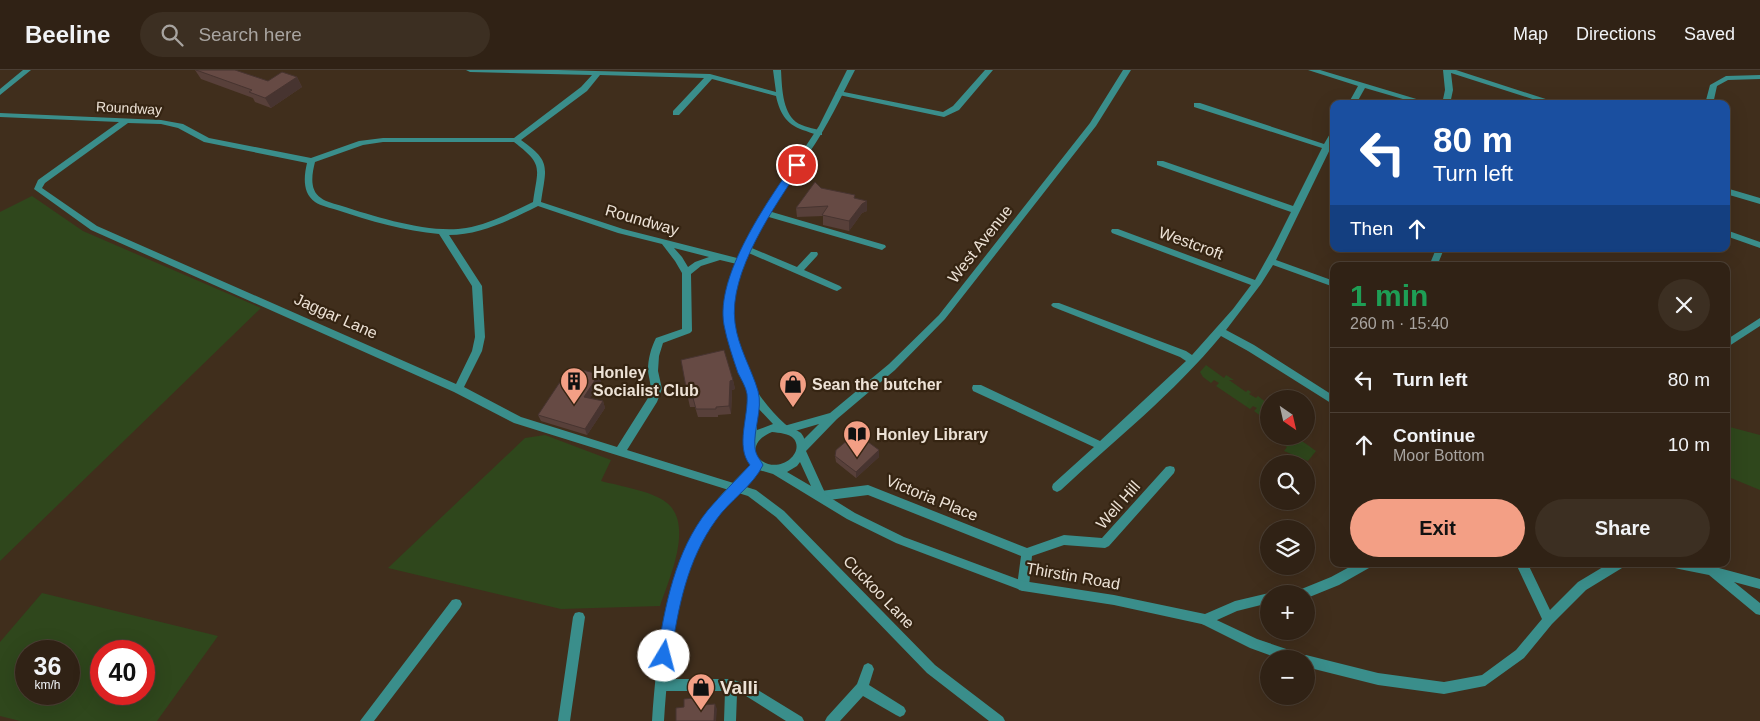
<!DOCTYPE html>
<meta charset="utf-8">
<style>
:root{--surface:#302215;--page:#3c2f22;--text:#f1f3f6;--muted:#a8a4a0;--line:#4b3f34;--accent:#f39f85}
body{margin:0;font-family:Helvetica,sans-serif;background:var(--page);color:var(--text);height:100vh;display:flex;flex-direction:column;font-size:19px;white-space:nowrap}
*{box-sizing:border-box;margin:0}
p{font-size:16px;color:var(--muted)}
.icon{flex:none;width:28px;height:28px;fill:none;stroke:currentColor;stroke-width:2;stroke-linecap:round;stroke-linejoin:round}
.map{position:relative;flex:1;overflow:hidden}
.drawer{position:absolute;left:1330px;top:192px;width:400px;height:305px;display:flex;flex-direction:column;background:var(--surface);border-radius:10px;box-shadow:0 5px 20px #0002,0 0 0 1px var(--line)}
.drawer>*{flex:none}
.hud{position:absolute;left:1330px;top:30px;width:400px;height:152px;border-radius:10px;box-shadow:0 5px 20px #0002,0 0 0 1px var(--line);background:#1a4fa0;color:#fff;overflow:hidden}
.needle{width:32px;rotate:146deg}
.buttons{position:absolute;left:1260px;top:320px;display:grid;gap:10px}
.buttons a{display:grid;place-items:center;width:55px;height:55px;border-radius:50%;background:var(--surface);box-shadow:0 5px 20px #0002,0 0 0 1px var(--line);font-size:25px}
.speed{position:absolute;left:15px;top:570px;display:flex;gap:10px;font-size:25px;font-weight:700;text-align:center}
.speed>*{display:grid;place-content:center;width:65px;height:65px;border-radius:50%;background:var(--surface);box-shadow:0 5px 20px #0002,0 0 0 1px var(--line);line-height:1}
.speed small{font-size:12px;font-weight:400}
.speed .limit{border:8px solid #d22;background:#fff;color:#111}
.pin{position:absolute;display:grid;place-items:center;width:42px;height:42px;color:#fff;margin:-21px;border:2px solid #fff;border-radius:50%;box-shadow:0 1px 5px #0007}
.me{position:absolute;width:55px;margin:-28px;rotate:8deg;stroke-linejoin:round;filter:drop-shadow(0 0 4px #0008)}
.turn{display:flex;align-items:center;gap:18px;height:105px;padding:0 20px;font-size:22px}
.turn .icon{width:65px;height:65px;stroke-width:2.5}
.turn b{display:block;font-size:35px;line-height:42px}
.then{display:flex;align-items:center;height:48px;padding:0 20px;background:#0003;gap:10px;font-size:19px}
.round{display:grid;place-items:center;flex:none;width:52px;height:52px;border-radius:26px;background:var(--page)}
.head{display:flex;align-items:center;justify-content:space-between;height:85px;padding:0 20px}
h1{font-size:30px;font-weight:700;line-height:38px;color:#1e9e55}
.button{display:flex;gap:10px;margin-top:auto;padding:10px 20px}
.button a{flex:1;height:58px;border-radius:30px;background:var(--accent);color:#111;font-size:20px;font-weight:700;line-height:58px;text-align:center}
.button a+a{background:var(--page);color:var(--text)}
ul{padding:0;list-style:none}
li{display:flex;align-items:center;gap:15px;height:65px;padding:0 20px;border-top:1px solid var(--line)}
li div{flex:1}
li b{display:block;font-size:19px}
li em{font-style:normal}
header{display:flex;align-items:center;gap:30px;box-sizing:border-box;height:70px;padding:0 25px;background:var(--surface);border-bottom:1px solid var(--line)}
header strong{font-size:24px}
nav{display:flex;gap:28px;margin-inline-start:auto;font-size:18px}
.search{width:350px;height:45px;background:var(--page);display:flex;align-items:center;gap:12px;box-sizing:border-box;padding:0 18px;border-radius:28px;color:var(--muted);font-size:19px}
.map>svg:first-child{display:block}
</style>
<header>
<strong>Beeline</strong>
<div class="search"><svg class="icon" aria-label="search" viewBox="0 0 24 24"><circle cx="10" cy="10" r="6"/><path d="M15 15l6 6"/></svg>Search here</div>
<nav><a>Map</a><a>Directions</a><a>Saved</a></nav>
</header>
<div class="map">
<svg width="1760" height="651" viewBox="0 0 1760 651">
<rect width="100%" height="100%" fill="#402e1c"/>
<!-- green -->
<path fill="#2f471c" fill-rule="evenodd" d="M32,126L83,161L261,238L0,491V142Z
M1206,295L1224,308L1226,305L1234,310H1229L1246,322L1248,320L1251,322L1249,324L1256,328L1258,326L1268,334L1265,337L1269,340V348L1266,350L1254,341L1257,338L1253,336L1250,339L1216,316L1219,313L1214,310L1211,313L1203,307L1200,302Z
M1726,356L1760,365V420L1726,406Z
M545,365L611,390L601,411C619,416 653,421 667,433C694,455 669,509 660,536L561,539L388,498L525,368Z
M1289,366H1295L1316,381L1308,391L1284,381L1287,377L1282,374Z
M42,523L218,566L157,651H20L0,646V572ZM26,581H69V624H26ZM144,581V624H101V581Z"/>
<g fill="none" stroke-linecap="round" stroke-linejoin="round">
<!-- minor -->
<path fill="#3a8e8b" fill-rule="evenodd" d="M23,0H31L0,25V19Z
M466,0H558L710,4L776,22L773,0H781C782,16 782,41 796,52C803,57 813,58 822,61V65C816,65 811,63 806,61C788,56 780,45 776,26L712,9L679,45H673V41L704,8L600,5L587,21L521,70C552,92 546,97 541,132L623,159L741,189L745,192L741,195L720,190L701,196L691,204L692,261L690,263L663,273L659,286L658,301L662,319L657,332L627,380L756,420L784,441L935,595L1003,647L1005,651H989L927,603L776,447L748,426L514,353L454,322L91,160L34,119L38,110L119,52L0,47V43L161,50L183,54L209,68L311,88L359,71L383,68H514L581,17L592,5L470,2ZM128,53L161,54L178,58L204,72L307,93C304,106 302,123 315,132C321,136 331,138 337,140C370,151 405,161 439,164L472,216L475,267L472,281L456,314L97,156L42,118L45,113ZM383,72H514C544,95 538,97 533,132C512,142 489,154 466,158C430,164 376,147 342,136C336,134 326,132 321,128C309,120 312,104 315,92L363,75ZM538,136L618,163L662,174L675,191L682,203V259L656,268C651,278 648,289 648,300C649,312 653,315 648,328L617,377L521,347L464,317L482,281L485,267L482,216L449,165C480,165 510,150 538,136ZM674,178L709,187L695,192L688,197L682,187Z
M985,0H993L959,40L944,47L839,25L835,23L839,21L943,42L953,36Z
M1123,0H1131L1096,56L945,249L895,300L837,349L806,381H798L797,378L798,375L819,354L788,363L784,362L783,359L784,356L830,343L889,294L939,245L1090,53Z
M1308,0H1320L1433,34H1420L1365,18L1356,34H1348L1358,16Z
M1443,0H1456L1555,32L1553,34H1548L1451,3L1453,20L1450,34H1442L1445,20Z
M1760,5V9L1728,10L1717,16L1713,34H1705L1710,15L1726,6Z
M1194,33H1200L1324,74L1331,62H1334V71L1276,190L1334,211V217L1273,195L1261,214L1226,260L1254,275L1334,326V335L1248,281L1221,266C1174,323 1115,370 1061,420L1057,422L1053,420L1052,417L1053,414L1094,377L973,321L972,318L973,315H981L1100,371L1186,291L1180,287L1053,237L1051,235L1053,233H1059L1186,281L1192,285L1233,239L1251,215L1112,163L1111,161L1112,159H1118L1255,210L1274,176L1291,142L1157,95V91H1163L1293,136L1322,78L1194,37Z
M1726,118L1760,128V134L1726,124Z
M765,140L885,175L886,177L882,180L762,145V141Z
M1726,160L1760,172V178L1726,166Z
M747,176L797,197L811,182H817L818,184L817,186L804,200L840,216L842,218L837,221L834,220L744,181L743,179Z
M1436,179H1444L1437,196H1429Z
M1170,396L1174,397L1175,400L1174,403L1109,476L1105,478L1064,475L1032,486L1029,516L1027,520L1023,521L1019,520L1017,516L1021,486L868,425L821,431L817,429L816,426L817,423L821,421L868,415L1027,478L1064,465L1102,468L1166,397Z
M1516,494H1528L1550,540L1578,512L1608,494H1624L1622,498L1586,520L1552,554L1524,588L1485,616L1444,624L1378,615L1306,597V589H1280L1250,578L1202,554L1200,550L1202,546L1206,545L1257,569L1298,583L1303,586L1306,585L1378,603L1444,612L1482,605L1516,580L1542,549Z
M1673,494H1704L1760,509V519L1734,512L1760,533V545L1756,544L1709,505L1679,499L1675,498Z
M456,529L460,530L462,534L460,538L374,651H360L452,530Z
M579,542L583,543L585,547L570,651H558L573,547L575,543Z
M868,593L872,595L874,599L869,615L904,637L906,641L904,645L900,647L896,645L863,626L840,651H825L827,647L857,614L864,595Z
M661,609H731L753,617L802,647L804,651H786L746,626L737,623L736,651H724L725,621H661L657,619L655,615L657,611Z"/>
<!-- tertiary -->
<path fill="#3a8e8b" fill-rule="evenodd" d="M847,0H855C840,29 827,57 809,83C779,129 738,178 734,235C732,260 742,290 752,312C759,327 773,343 785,354C789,358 796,359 801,363C805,368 807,375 806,381L826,425L855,443L904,467L1023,511L1114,525L1205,544L1235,531L1269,523L1272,524H1269V533L1237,541L1206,555L1114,535L1023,521L896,473L847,449L773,404L759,400C744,415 728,431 715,449C675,508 669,582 664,651H652C657,579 666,504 707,443C719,425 736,410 751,394L745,385L748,323L735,293L726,255L724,235L728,212L736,190L747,168L761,144L819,56ZM757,337L773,354L757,360ZM772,362C779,363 789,363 794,369C806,385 773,409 755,384C755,372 761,367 772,362ZM800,392L811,416L787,402L797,396Z
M1760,248V256L1726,278V270Z
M1355,494H1371L1369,498L1339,515L1307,528L1306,524H1297L1299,520L1331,507Z"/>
</g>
<!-- wall -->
<path fill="#58403a" d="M195,0L268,11L297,7L302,17L271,38L255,32L253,28L201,9Z
M821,118L856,128L867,141L862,143L849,161L823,155V146L797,147L796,138Z
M733,310L735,319L732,320L731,344L718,345V347H698L695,337H690L688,328Z
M601,311L590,328L603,331L605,338L587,365L541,351L538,345Z
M835,386L879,387L856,408L836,392Z"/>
<!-- shaded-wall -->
<path fill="#473430" d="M297,7L302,17L271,38L265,28Z
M867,131V141L862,143L849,161V151L862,134Z
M599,304L601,311L587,333L584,327Z
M733,310L735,319L732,320L731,344L729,336L730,311Z
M603,331L605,338L587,365L585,359Z
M879,380V387L856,408V402Z
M715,634L717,639L716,651H714Z"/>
<!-- building -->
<path fill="#664a44" stroke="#473430" d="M196,0H235L268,11L282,2L297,7L265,28L249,22L252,20Z
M815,112L821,118L855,125L854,128L867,131L862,134L849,151L822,145L828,136L796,138Z
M724,280L733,310L730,311L729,336L716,337V339H696L693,328H688L681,290Z
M570,297L599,304L584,327L603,331L585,359L538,345Z
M856,363L879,380L856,402L835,386L836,380Z
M703,627V635L715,634L714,651H676V638L684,637V629Z"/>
<!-- route -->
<path fill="#1a73e8" stroke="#114b97" d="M794,93L802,95C775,136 728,202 735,253C738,277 752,300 758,321C763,339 753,360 755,378C756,386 760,389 763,395C753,416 729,431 716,450C687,490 678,538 671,586L669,591L664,593L659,591L657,586C665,536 675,481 708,440C721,425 736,410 750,395C735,376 749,346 747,324C746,317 741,309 738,303C733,288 727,271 724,255C715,206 767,132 794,93Z"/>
<!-- icons -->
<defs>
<g id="building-pin" transform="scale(1.4375)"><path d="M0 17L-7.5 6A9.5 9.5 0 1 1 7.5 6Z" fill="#f39f85" stroke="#352412"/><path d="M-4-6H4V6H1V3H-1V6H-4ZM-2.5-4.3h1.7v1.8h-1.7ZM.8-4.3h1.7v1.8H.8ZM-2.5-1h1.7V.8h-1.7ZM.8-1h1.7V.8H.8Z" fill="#111"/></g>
<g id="shop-pin" transform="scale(1.4375)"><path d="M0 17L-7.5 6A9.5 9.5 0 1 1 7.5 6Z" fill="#f39f85" stroke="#352412"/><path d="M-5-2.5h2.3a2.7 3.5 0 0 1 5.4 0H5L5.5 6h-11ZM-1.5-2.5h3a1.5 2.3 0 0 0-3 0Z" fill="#111"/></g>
<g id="library-pin" transform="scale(1.4375)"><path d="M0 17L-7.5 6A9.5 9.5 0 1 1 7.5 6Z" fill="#f39f85" stroke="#352412"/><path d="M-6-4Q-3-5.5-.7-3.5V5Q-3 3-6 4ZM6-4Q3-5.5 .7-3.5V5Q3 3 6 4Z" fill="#111"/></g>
</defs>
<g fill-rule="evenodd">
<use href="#building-pin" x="574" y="311"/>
<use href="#shop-pin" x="793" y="314"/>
<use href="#library-pin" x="857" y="364"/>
<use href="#shop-pin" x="701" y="617"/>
</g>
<g text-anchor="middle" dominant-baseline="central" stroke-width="4.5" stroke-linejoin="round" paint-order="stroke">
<!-- far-street labels -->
<g font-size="14" fill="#ede2d6" stroke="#352412">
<text transform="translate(129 38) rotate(3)">Roundway</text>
</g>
<!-- street labels -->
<g font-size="16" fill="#ede2d6" stroke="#352412">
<text transform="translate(642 150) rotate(16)">Roundway</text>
<text transform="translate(1191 173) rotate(20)">Westcroft</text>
<text transform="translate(980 174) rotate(-52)">West Avenue</text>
<text transform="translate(336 246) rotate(24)">Jaggar Lane</text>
<text transform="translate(932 428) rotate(22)">Victoria Place</text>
<text transform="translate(1118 435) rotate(-49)">Well Hill</text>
<text transform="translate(1073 506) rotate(10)">Thirstin Road</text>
<text transform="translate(879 522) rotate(46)">Cuckoo Lane</text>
</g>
<!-- poi labels -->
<g font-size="16" font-weight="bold" fill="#ede2d6" stroke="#352412" text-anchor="start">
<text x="593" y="302">Honley<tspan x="593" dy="18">Socialist Club</tspan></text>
<text x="812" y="314">Sean the butcher</text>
<text x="876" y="364">Honley Library</text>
</g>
<!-- near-poi labels -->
<g font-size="19" font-weight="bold" fill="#ede2d6" stroke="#352412" text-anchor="start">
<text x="720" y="617">Valli</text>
</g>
</g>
</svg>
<div class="buttons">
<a><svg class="needle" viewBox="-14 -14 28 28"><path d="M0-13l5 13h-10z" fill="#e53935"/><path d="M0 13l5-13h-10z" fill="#a8a4a0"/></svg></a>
<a><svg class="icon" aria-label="search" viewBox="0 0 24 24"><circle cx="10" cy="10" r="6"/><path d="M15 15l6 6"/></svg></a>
<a><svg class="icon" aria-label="layers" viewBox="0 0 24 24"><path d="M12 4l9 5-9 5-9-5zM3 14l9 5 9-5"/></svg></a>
<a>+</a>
<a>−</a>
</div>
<div class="speed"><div>36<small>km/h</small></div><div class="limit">40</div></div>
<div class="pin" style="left:797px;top:95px;background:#d93025"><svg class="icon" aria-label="arrive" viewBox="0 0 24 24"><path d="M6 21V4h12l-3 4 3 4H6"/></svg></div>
<svg class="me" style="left:664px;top:586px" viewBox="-20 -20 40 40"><circle r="19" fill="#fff"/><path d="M0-13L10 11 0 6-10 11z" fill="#1a73e8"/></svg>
<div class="hud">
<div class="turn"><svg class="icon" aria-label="left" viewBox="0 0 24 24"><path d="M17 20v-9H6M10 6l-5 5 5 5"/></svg><div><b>80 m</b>Turn left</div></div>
<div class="then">Then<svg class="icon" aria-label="ahead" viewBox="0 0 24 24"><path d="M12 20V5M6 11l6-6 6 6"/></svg></div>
</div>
<section class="drawer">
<div class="head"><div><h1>1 min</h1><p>260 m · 15:40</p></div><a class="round"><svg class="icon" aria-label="close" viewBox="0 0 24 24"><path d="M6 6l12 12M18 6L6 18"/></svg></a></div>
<ul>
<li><svg class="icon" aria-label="left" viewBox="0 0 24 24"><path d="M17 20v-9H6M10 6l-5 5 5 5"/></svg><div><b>Turn left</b></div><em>80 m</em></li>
<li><svg class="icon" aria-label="ahead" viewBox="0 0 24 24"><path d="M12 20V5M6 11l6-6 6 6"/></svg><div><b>Continue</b><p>Moor Bottom</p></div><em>10 m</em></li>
</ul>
<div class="button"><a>Exit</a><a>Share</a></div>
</section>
</div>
